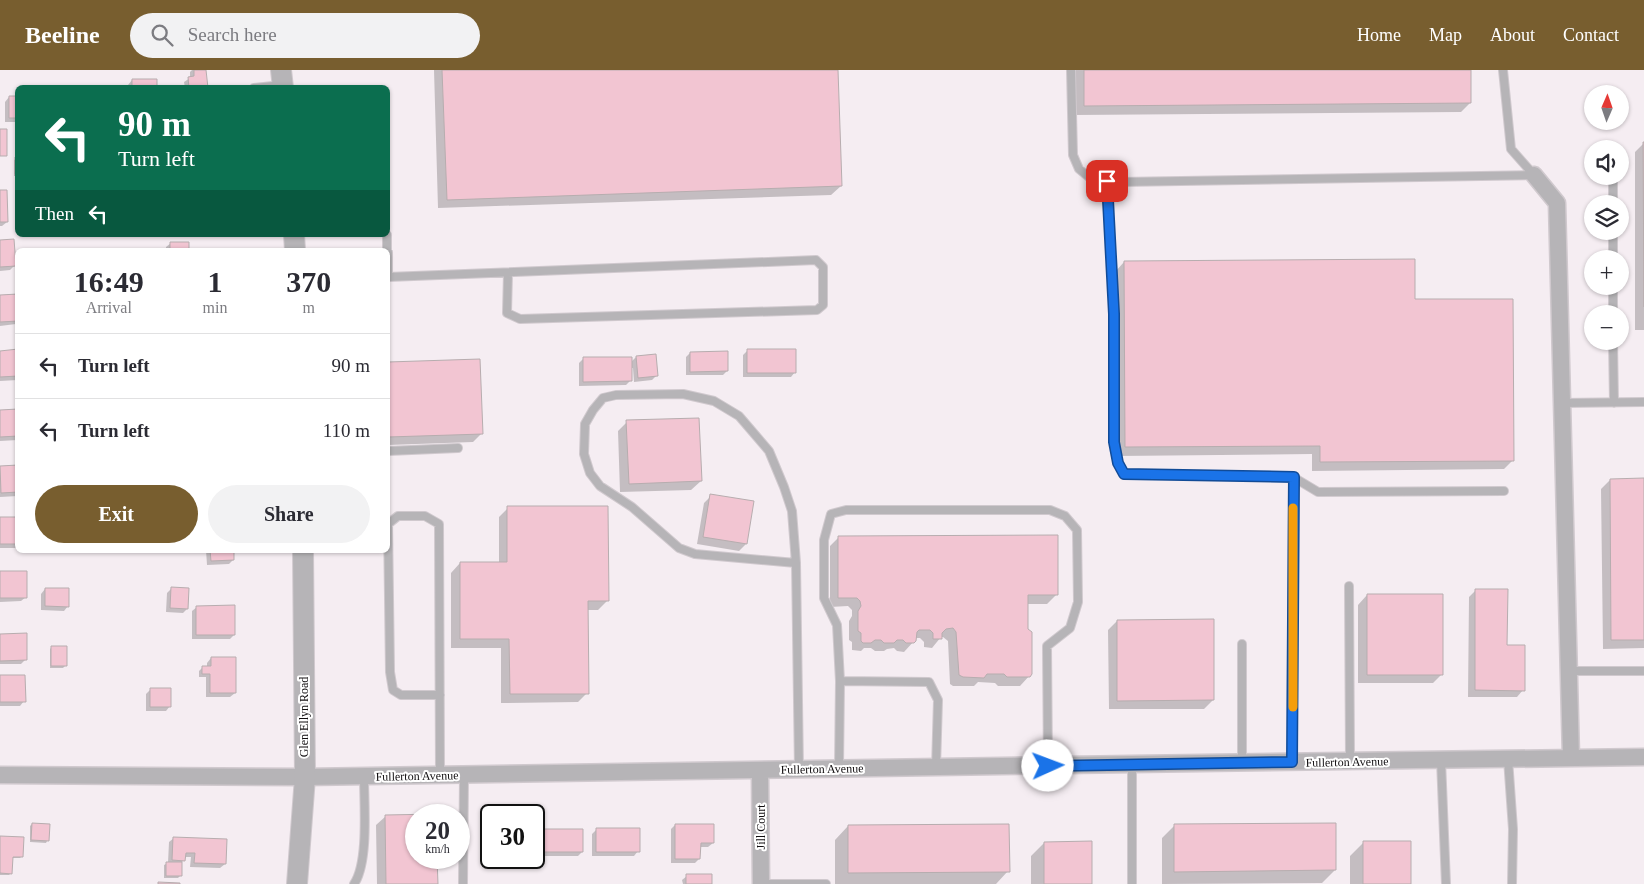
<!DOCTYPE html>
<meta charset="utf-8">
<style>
:root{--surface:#fff;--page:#f2f2f3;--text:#2b2b33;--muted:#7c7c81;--line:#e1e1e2;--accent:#785e2f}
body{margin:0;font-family:"Times New Roman",serif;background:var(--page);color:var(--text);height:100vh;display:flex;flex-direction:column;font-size:19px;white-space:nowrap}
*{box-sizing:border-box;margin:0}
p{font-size:16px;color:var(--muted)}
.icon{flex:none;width:28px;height:28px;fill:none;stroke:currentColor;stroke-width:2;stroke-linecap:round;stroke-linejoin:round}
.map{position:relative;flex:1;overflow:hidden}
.panel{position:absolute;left:15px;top:178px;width:375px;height:305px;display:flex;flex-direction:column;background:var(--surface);border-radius:8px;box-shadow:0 1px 4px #0004}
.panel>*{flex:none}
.guide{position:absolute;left:15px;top:15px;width:375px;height:152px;border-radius:8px;box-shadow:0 1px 4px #0004;background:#0b6e4f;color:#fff;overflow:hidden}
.needle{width:32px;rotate:2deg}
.fabs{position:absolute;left:1584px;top:15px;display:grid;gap:10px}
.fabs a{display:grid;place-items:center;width:45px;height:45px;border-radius:50%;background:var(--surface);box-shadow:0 1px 4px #0004;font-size:25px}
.speed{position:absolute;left:405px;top:734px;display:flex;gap:10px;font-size:25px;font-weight:700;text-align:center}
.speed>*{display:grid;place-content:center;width:65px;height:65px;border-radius:50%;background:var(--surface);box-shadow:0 1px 4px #0004;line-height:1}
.speed small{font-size:12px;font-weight:400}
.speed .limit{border:2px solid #111;border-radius:8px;background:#fff;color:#111}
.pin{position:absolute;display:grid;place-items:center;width:42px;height:42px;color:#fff;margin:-21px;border-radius:10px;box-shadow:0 2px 8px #0006}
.me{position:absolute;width:55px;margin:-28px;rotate:88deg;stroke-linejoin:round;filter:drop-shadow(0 0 4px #0008)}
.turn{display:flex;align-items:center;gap:18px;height:105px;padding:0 20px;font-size:22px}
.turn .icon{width:65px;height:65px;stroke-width:2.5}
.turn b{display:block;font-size:35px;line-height:42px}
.then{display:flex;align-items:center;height:48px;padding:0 20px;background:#0003;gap:10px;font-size:19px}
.eta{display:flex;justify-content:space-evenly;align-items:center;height:85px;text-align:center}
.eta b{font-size:30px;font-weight:700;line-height:35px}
.primary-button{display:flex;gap:10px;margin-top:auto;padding:10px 20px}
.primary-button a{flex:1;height:58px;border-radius:30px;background:var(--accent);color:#fff;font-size:20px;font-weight:700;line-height:58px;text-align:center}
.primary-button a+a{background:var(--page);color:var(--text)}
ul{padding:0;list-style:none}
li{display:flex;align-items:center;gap:15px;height:65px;padding:0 20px;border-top:1px solid var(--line)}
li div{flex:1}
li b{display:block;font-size:19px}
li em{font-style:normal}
header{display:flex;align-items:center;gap:30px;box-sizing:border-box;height:70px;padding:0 25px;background:var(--accent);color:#fff}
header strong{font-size:24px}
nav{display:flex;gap:28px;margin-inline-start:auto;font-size:18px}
.search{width:350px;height:45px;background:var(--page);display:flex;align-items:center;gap:12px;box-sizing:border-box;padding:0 18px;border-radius:28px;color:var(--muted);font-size:19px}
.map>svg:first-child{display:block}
</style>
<header>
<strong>Beeline</strong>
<div class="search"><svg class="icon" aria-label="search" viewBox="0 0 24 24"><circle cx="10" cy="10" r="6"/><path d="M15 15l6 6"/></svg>Search here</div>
<nav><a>Home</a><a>Map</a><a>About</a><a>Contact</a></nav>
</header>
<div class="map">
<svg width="1644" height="814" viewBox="0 0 1644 814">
<rect width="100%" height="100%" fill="#f5edf2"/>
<!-- shadow -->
<path fill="#0003" d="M192,0H205L206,18H185L184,12L190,8V2Z
M434,0H836L841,116L831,125L438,138Z
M1075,0H1470V33L1461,42L1075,45Z
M132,10L156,18H128V15Z
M9,27H18V52H5V32Z
M1644,73V260H1635V82Z
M16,89H18V106H14V90Z
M0,121L7,152L2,156H0Z
M0,171L15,195L10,200L0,201Z
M171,173L188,180H166V177Z
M1124,192L1414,231L1513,390L1504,399L1312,401V384L1117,386L1115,202Z
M18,225V253L16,254L0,256V226Z
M18,280V310L0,311V282Z
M748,280L795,302L791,307H743V285Z
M690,283L727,301L723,305H686V287Z
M636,287L657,305L652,310L634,312L633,298H631V310L626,315L579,316V293L583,289L630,293Z
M479,290L482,363L473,372L388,375V293Z
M0,341H18V370L0,371Z
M627,352L701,411L691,420L620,422L618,361Z
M18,396V426L0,427V397Z
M1610,410H1644V578L1603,579L1601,419Z
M711,426L746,474L739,481L697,474L704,433Z
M508,438L607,531L598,540H587V623L578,632L501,633V578H451V503L460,493H499V447Z
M0,448H18V478H0Z
M839,467L1056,525L1047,534H1027V559L1031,604L1020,616H998L995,613L978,612L974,616H953L950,614L948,571L943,567H941L932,578L924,577V572L920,568H915V570L904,582L897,581L894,578L887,579L884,581H875L871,578H864L861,581L852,580V572L849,570V551L852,546V540L848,536L830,537V476Z
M32,480H50V481L48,483L32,482Z
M206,480H233V490L229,494L207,495Z
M0,502L26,527L21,531L0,532Z
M45,519L68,536L64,541L41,540V524Z
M171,519L187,539L183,543L166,542L167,523Z
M1476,520L1523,620L1517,627H1468L1469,527Z
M1367,525L1442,604L1433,613H1358V535Z
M197,537L234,565L230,569H192V541Z
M1117,551L1213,630L1204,639H1109L1108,560Z
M0,565L25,590L21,594H0Z
M52,577L65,596L63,598H50V579Z
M211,588L235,623L230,627H206V607H199V601L203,597H207V593Z
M0,606L24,631L20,636H0Z
M150,620L170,636L166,641H146V624Z
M386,746H416V788H436V814H377L376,755Z
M32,754L47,771L46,773L30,772V756Z
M675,755L713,773L708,777H699V789L695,793H671V759Z
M1175,755L1335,800L1322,813L1162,814V768Z
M848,756L1008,801L996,814H835V770Z
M597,759L638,781L634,786H592V764Z
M540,760L582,782L578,786H536L535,764Z
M0,767L21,787L20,788H12L11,803L9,805H0Z
M174,768L225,794L220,798L190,797L191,787H184V790L180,794V806L178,808H164V795L168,793L169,772Z
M1044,773L1091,814H1031V786Z
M1363,773L1410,814H1350V786Z
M687,806L711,814H683L682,810Z"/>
<!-- building -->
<path fill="#f2c5d2" stroke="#b7adaf" d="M194,0H206L208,18H189L188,7L194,6Z
M442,0H838L842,116L447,130Z
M1084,0H1471V33L1084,36Z
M132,9H157V18H132Z
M9,26H18V48H9Z
M0,59H7V86H0Z
M1643,72H1644V237Z
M15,87H18V104H15Z
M0,120H7L8,152H0Z
M14,169L16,196L0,197V170Z
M170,172H189V180H170Z
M1415,189V229H1513L1514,391L1320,392V376L1125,377L1124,191Z
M18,224V251L0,252V225Z
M18,279V306L0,307V281Z
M747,279H796V303H747Z
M728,281V301L690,302V282Z
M656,284L658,306L638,308L636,286Z
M583,287H632V311L583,312Z
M480,289L483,364L388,367V292Z
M18,339V366L0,367V340Z
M699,348L702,411L629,414L626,350Z
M18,395V422L1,423L0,396Z
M1644,408V570H1611L1610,409Z
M710,424L754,431L747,474L703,467Z
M507,436H608L609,531H588L589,624H510L509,569H460V492H507Z
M0,447H18V474H0Z
M1058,465V525H1028V559L1032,562V604L1030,607H1007L1004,604H987L984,608L963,607L959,605L956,562L953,558L946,559L942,563V569H933V563L930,560H919L917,562L916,571L914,573H906L903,570H897L894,573H884L881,570H875L871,573H863L861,571V563L858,561V541L861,536L860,531L857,528H838V466Z
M210,480H234V490L211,491Z
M0,501H27V528H0Z
M171,517L189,518L188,539L170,538Z
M45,518H69V537L45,536Z
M1475,519H1508L1507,575H1525V621L1475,620Z
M1367,524H1443V605H1367Z
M235,535V565H196V536Z
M1214,549V630L1117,631V550Z
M27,563V590L0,591V564Z
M51,576H67V596H51Z
M211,587H236V623H210V604H202V596H211Z
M0,605H25L26,632H0Z
M150,618H171V637H150Z
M437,744L416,745V788H437L438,814H386L385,745Z
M32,753L50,754L49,771L31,770Z
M1336,753V800L1174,802V754Z
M675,754H714V773H701L700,789H675Z
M1009,754L1010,802L848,803V755Z
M596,758H640V782H596Z
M539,759H583V782H539Z
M0,766L24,767L23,787H13L12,804L0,803Z
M173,767L227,769L226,794L194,793L195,783H186L185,791L172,790Z
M1092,771V814H1044V772Z
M1363,771H1411V814H1363Z
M166,792H182V806H166Z
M686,804H712V814H686Z
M158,812L180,813V814H158Z"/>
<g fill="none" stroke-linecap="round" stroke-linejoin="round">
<!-- service casing -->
<g stroke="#d0c9ce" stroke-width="10">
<path id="service" d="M1071,0L1073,85L1079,99L1090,108L1121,112L1534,105
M1503,0L1511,79L1534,105
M254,18L282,15
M1613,108V134
M1107,111L1114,244V372L1118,393L1124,404L1293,407
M1613,161V189
M387,165V180
M388,182V207
M388,207L816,190L823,197V235L817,240L520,249L507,243L508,203
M1613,216V244
M1613,271L1614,333
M1562,333L1644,332
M388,381L458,378
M796,493L695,484L679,478L632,437L600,416L590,403L584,384L585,354L593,340L603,328L616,325L683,324L714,331L739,346L769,381L784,417L792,441L796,493L799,700
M1349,516L1350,691
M1242,574V693
M1569,601H1644
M840,611L837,555L824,528V470L831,444L846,440H1050L1065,446L1077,460L1078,532L1070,558L1047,576L1048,696
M440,625H401L393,620L390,602L388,454L398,446H425L439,454L440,705
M1508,689L1513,759L1512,814
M1441,690L1446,814
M1292,692L1293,407L1318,422L1504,421
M839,699L840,611L929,612L938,630L936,698
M354,814C369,792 364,734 364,706
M463,814L464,705
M761,814H826
M1132,814V694"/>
</g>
<!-- minor casing -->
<g stroke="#d0c9ce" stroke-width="19">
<path id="minor" d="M1534,105L1557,133L1571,688
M760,701L761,814
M0,705L305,707L1132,694L1644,687"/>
</g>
<!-- tertiary casing -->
<g stroke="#d0c9ce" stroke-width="22">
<path id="tertiary" d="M281,0L283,18
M294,165L295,180
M297,814L305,707L303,480"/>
</g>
<!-- service -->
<use href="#service" stroke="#b6b4b7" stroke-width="8"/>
<!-- minor -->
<use href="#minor" stroke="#b6b4b7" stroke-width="16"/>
<!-- tertiary -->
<use href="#tertiary" stroke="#b6b4b7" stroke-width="20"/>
</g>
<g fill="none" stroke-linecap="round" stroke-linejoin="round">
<!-- route casing -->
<g stroke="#114b97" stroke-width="12">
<path id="route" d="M1048,696L1292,692L1294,407L1124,404L1118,393L1114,372V244L1107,111"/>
</g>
<!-- route -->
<use href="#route" stroke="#1a73e8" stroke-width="9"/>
<!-- slow -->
<path stroke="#f59e0b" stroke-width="9" d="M1293,637V438"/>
</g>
<g text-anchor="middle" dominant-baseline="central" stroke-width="4" stroke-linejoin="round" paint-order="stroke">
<!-- street labels -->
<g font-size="12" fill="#0f0c0e" stroke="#fff">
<text transform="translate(304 647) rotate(-90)">Glen Ellyn Road</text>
<text transform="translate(1347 692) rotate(-1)">Fullerton Avenue</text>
<text transform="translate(822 699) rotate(-1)">Fullerton Avenue</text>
<text transform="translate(417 706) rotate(-1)">Fullerton Avenue</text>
<text transform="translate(761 757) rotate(-90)">Jill Court</text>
</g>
</g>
</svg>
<div class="fabs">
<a><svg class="needle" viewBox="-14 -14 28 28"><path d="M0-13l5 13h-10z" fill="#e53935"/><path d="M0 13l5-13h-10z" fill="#7c7c81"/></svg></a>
<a><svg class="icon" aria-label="sound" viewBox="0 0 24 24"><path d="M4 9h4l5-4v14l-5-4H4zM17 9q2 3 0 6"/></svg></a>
<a><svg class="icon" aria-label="layers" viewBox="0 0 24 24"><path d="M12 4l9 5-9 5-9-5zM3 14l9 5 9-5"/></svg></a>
<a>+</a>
<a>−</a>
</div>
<div class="speed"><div>20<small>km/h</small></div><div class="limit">30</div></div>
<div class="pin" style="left:1107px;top:111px;background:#d93025"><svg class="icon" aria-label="arrive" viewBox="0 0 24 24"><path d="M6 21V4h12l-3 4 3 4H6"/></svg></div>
<svg class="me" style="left:1048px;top:696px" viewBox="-20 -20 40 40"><circle r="19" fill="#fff"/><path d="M0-13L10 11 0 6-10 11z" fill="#1a73e8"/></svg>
<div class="guide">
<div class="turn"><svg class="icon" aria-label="left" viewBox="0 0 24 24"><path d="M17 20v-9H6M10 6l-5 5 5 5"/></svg><div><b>90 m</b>Turn left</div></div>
<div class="then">Then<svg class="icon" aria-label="left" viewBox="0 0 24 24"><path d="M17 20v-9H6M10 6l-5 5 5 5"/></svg></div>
</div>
<section class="panel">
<div class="eta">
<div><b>16:49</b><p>Arrival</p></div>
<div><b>1</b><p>min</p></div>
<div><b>370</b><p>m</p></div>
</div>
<ul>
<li><svg class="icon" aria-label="left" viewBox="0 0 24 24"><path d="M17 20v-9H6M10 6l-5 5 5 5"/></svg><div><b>Turn left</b></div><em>90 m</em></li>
<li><svg class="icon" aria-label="left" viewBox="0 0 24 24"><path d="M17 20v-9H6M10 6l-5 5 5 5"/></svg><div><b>Turn left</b></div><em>110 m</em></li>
</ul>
<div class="primary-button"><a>Exit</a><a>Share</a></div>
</section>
</div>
